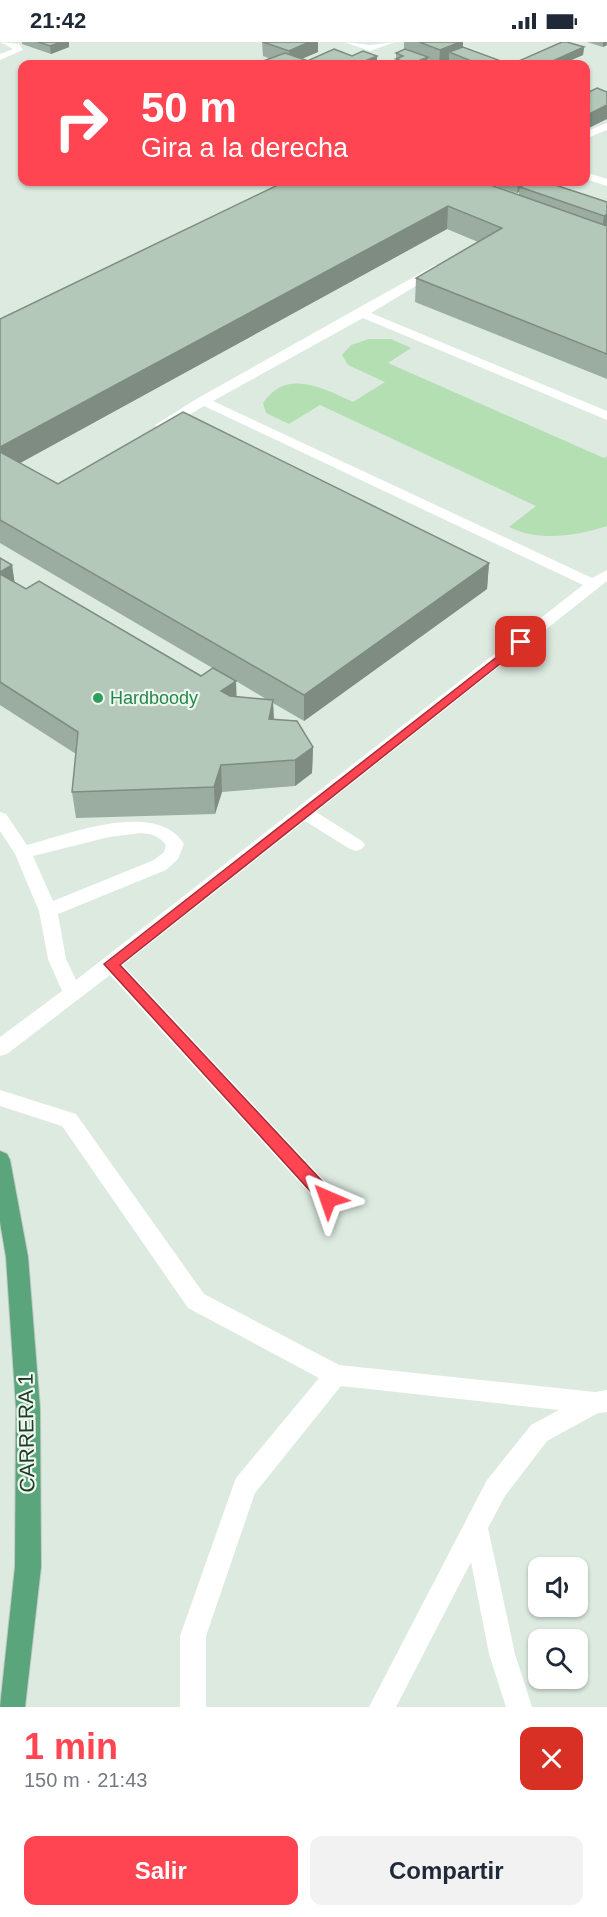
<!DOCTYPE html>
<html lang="es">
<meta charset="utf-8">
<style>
:root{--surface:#fff;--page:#f2f2f3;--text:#1f2937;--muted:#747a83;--accent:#ff4551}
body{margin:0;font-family:Arial,sans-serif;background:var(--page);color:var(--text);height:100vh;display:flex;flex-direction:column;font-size:22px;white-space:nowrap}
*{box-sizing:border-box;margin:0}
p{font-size:20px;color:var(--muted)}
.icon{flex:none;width:33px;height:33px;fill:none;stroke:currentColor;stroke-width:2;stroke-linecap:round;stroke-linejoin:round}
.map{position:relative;height:1665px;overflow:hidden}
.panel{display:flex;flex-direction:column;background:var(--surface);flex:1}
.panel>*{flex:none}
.banner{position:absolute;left:18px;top:18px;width:572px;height:126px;border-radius:12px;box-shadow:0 2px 4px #0004;background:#ff4551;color:#fff;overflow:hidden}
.tools{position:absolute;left:528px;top:1515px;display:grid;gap:12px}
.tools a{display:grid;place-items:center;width:60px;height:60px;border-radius:12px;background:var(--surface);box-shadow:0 2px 4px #0004;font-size:30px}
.pin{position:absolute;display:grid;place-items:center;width:51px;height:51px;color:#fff;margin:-26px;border-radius:12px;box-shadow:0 3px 9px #0006}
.me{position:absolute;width:66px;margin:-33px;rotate:317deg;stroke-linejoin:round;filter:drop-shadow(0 0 4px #0008)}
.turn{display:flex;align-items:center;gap:21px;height:126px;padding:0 24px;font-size:27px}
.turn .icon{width:78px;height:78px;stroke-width:2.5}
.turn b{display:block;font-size:42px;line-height:51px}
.round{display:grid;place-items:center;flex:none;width:63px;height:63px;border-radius:12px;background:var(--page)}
.head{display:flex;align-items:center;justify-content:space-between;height:102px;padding:0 24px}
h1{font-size:36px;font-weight:700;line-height:45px;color:var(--accent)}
.button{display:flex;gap:12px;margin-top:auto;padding:12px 24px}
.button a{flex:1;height:69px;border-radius:12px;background:var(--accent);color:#fff;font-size:24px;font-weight:700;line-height:69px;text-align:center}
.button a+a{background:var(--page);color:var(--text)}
.status{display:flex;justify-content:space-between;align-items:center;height:42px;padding:0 30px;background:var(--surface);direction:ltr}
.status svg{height:16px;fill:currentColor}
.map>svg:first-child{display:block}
</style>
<div class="status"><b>21:42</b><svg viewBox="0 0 49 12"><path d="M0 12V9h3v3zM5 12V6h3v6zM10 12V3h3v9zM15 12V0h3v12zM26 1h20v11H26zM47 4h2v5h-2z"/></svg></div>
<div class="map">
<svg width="607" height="1665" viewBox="0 0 607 1665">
<rect width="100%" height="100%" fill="#dceae0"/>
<!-- green -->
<path fill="#b3dfb2" d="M369,297H391L411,306L388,321L604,416L607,414V484C575,494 540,500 509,485L536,464L320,363L289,382L266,371L263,361C286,326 323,346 353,360L385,340L348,323L342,313L351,303Z"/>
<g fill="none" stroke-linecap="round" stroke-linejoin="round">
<!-- major casing -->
<g stroke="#c0c8c3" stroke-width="2">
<path id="major" d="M0,1109L7,1112L10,1118L28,1215L40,1366L41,1525L25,1665H0L15,1525L16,1366L6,1215L0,1180Z"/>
</g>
<!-- minor -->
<path fill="#fff" fill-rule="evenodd" d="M0,0L19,2L23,8L0,18V12L13,7Z
M344,0L370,3L395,0L370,9Z
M440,0H454L511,22H498Z
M607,81V88L585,97V90Z
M585,130L607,137V144L585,137Z
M435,223L439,224V230L371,271L607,369V378L363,276L213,359L592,536L607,528V539L316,770L362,799L365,803L362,807L356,809L350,807L305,779L123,923L336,1151L339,1157L336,1163L328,1166L320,1163L110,933L7,1012L0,1014V995L62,949L48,917L39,869L15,812L0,789V770L6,772L27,803C68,792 157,757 184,802L178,817L166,828L58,872L66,917L76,938L583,543L204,364L167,386H157L155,383L198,356ZM141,791C152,792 159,794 166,803L164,810L154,818L53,859L33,814L109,795Z
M0,1048L76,1072L204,1252L339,1323L595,1350L607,1348V1370L598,1371L547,1399L505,1454L488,1486L515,1612L532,1665H506L489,1612L471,1520L396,1665H369L487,1438L531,1383L559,1368L341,1344L255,1451L206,1594V1665H180V1594L233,1444L236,1436L319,1336L188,1266L62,1084L0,1064Z"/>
<!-- major -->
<use href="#major" fill="#5ba57c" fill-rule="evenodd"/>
</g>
<!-- wall -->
<path fill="#9baca0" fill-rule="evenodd" d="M22,0H69V5L51,12L22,2Z
M262,0H318V10L302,17L307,19L334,7L352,14L363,9L377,14V22H255L271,17L263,14Z
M404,0H463V5L501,19L459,22L449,18L439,22L427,17V22H396V11L404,8Z
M587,0H607V3L603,5Z
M584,5L583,13L562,22H521V18Z
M284,140L519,153V150L517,151L498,145V140H557L554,142L607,160V337L415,260L416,236L478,200L447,187L20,421L58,442L489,521L487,547L304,679L273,661L274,677L313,705L312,731L295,744L222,750L215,772L76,776L72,750L76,712L0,663V516L12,523L14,540L26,547L201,634H226L0,501V277ZM236,639L266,657L236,655Z"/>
<!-- shaded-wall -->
<path fill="#7e8c82" d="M61,0H69V5L51,12L50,4Z
M309,0H318V10L289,22V9Z
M460,0H463V13L449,10V18L439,22L440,8Z
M603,0H607V3L603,5Z
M584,5L583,13L562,22H546Z
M377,14V22H358Z
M428,15L427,22H411Z
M607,63V77L585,88V74Z
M523,140H526V146L520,145L519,150L517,151L518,143Z
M546,140H557L540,151Z
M448,164L447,187L0,432V405Z
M607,172V186L602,189L604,174Z
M489,521L487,547L304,679V653Z
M12,523L16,549L0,539V530Z
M236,639L237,665L221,649Z
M273,658L274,684L269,677Z
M313,705L312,731L295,744V718Z
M221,723L222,750L215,772L214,745Z"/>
<!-- building -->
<path fill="#b4c8ba" stroke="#7e8c82" stroke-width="1.5" d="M38,0H61L50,4Z
M263,0H309L289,9Z
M419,0H460L440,8Z
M562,0H567L584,5L546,22H535L521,18Z
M463,5L501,19L493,22H458L469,18L449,10Z
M334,7L352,14L363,9L377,14L358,22H317L307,19Z
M405,7L428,15L411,22L396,17L403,14L396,11Z
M285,11L317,22H255Z
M597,46L607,50V63L585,74V52Z
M284,140H482L607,184V312L416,236L502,186L448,164L0,405V277Z
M509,140H523L518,143Z
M529,140H546L607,160V172L604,174L520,145Z
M183,370L489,521L304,653L0,478V410L58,442Z
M0,516L12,523L0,530Z
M0,532L26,547L39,539L201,634L213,626L236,639L221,649L230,654L273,658L269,677L297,679L313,705L295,718L221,723L214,745L72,750L78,690L0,640Z"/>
<!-- route -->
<path fill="#ff4551" stroke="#a62d35" stroke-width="1.5" d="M521,596L525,597V602L120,923L334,1152L336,1157L334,1162L328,1164L322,1162L104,922Z"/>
<!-- markers -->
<circle fill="#2e9e5b" stroke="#edf7ee" stroke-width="2" cx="98" cy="656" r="6"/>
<g text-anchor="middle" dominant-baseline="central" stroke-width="4.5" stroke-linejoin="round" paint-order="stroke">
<!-- leisure labels -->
<g font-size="18" fill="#27864d" stroke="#edf7ee" text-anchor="start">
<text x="110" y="656">Hardboody</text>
</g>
<!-- near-street labels -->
<g font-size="21" fill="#1d3b29" stroke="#edf7ee">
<text transform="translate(26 1391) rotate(-91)">CARRERA 1</text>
</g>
</g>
</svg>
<div class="tools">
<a><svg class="icon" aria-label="sound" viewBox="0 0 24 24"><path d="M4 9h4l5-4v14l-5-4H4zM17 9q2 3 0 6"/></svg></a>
<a><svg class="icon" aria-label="search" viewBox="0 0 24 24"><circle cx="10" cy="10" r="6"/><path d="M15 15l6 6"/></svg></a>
</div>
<div class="pin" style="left:521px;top:600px;background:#d93025"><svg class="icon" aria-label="arrive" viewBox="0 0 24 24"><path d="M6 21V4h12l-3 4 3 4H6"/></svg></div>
<svg class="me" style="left:328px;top:1157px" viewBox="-20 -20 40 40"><path d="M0-17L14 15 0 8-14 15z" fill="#ff4551" stroke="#fff" stroke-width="4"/></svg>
<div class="banner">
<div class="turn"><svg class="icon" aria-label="right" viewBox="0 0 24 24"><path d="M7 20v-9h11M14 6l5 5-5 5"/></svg><div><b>50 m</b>Gira a la derecha</div></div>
</div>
</div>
<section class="panel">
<div class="head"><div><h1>1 min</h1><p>150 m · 21:43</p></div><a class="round" style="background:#d93025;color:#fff"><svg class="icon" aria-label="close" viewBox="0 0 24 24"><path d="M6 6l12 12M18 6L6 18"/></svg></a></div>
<div class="button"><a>Salir</a><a>Compartir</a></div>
</section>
